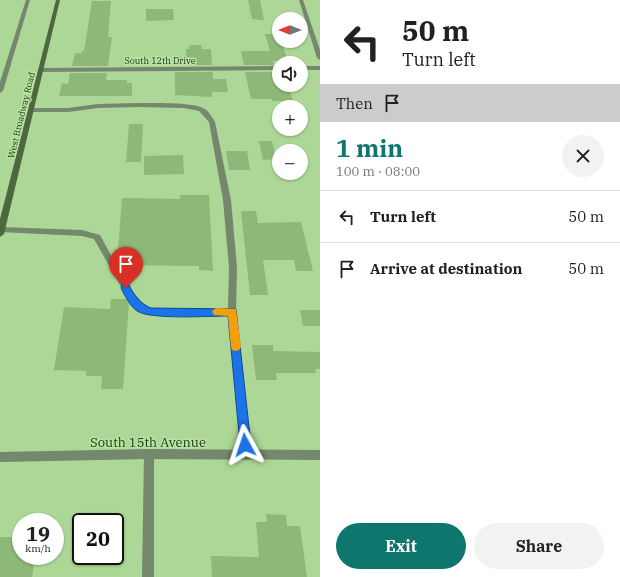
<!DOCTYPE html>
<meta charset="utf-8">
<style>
:root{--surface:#fff;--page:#f2f2f2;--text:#202124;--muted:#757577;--line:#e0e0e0;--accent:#0f766e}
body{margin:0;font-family:"IBM Plex Serif",serif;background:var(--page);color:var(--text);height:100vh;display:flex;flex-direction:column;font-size:15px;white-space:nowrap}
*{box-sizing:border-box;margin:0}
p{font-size:13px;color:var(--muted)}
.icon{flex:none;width:22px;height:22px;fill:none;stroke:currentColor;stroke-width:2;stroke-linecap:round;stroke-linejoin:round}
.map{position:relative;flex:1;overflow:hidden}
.sheet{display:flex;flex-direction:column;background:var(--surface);width:300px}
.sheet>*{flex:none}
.top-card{background:#fff;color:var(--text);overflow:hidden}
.needle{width:26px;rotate:270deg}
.tools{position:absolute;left:272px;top:12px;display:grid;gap:8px}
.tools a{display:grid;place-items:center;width:36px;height:36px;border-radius:50%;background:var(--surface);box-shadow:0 1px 3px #0004;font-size:20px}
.speed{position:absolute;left:12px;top:513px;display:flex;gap:8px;font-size:20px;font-weight:700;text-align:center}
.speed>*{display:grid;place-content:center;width:52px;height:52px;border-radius:50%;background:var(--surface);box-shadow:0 1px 3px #0004;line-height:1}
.speed small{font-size:10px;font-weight:400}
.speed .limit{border:2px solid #111;border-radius:6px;background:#fff;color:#111}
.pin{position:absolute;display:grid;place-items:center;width:34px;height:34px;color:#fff;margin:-41px -17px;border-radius:50% 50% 50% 0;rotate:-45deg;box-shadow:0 0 4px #0007}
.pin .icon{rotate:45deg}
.me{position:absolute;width:44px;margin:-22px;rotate:355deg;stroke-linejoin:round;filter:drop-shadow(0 0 3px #0008)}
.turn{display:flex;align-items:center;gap:14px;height:84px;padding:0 16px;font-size:18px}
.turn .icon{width:52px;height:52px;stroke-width:2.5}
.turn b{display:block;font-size:28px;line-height:34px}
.then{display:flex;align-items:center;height:38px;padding:0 16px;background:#0003;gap:8px;font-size:15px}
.round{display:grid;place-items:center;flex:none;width:42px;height:42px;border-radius:21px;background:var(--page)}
.headline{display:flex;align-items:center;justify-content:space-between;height:68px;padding:0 16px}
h1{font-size:24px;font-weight:700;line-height:30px;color:var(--accent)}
.action{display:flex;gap:8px;margin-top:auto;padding:8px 16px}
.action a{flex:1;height:46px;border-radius:24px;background:var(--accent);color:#fff;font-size:16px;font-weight:700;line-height:46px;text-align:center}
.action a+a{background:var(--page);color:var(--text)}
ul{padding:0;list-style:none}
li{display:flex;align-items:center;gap:12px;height:52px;padding:0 16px;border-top:1px solid var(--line)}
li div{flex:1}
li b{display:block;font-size:15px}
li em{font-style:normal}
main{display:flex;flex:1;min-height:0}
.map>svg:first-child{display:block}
</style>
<main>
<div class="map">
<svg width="320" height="577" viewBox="0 0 320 577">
<rect width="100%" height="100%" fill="#acd796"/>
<!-- building -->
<path fill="#8eb878" d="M248,0H260L264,20L252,19Z
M92,1H111L108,37H112L108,66H72L75,53H81L82,51H84Z
M146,9H173L174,20L146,21Z
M265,34H279V41H281L288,61H273L274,65H244L241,51H270Z
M189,45H201L202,49H211L212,65H175V57H186V49H189Z
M175,72H213V79H226L228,92H212V97L175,95Z
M245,72H276L279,85H288L293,101H272V99H251Z
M70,73H107L106,80H127V83H132V96H59L62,83L68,84Z
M129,124H143L141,162H126Z
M259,141H272L276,159L263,160Z
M226,151H247L250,170H229Z
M183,155L184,174L144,175V156Z
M180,195H209L213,271L199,270V266L118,265L117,263L122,198L180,199Z
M241,211H256L258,223L301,222L313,271H296L294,260H263L268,295H250Z
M111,299H126L129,303L123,389H101L102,376H86V371L54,370L64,307L110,309Z
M300,310H320V326H303Z
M252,345H273V351L320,352V369H315L316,373H276L277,380H256Z
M266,514L286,515L287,526H300L307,577H212L211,556L259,557L256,522H267Z
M0,537H21V556H35L32,577H0Z"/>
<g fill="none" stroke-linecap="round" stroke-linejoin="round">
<!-- service -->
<path fill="#75876c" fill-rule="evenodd" d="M26,0H30L3,91L0,93V82Z
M138,103C151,103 193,102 203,108C208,110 212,117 215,122L231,200L237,267L236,312L251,454L249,457L246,459L243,457L241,454L228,316L147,315L138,310L128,299L94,239L82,236L0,232L1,227L82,230L100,235C111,254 132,300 151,308H228L229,267L223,200L209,122L199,111L184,108L138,107L98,108L68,112H31L28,110L31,108H68L98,104Z
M149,449L152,451L154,454V577H142L144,454L146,451Z"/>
<!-- minor -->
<path fill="#75876c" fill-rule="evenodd" d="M299,0H303L320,50V60L317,58Z
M279,66V70L41,72L38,70L41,68Z
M301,66H320V70H301Z"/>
<!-- tertiary -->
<path fill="#75876c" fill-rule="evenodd" d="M149,449L320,450V460L149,459L0,462V452Z"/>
<!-- secondary -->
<path fill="#4d673f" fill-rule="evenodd" d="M56,0H60L4,234L0,237V219Z"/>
</g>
<!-- route -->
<path fill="#1a73e8" stroke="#114b97" d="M126,284L129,285C134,295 140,304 151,308L236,309L251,445L249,449L245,451L241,449L240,445L228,316C209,316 151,320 137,311C130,306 125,296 121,288L122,285Z"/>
<!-- slow -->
<path fill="#f59e0b" d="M217,308L236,309L241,347L239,350L236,351L232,350L231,347L228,316L214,315L212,312L214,309Z"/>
<g text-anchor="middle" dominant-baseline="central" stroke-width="3" stroke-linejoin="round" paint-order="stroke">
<!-- far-street labels -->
<g font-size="9" fill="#26381d" stroke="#b8e4a2">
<text x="160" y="60">South 12th Drive</text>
<text transform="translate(21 115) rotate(-76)">West Broadway Road</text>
</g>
<!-- near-street labels -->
<g font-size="13" fill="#26381d" stroke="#b8e4a2">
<text x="148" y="442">South 15th Avenue</text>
</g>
</g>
</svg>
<div class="tools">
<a><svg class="needle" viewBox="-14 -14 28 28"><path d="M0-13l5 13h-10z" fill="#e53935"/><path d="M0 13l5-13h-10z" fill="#757577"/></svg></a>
<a><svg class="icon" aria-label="sound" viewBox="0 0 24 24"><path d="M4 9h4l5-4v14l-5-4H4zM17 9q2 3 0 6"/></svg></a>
<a>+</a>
<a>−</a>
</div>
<div class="speed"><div>19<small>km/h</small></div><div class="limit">20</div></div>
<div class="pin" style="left:126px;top:288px;background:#d93025"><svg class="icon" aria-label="arrive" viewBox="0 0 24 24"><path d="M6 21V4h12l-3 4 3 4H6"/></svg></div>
<svg class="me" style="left:245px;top:445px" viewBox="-20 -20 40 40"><path d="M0-17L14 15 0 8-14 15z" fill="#1a73e8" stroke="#fff" stroke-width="4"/></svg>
</div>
<section class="sheet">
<div class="top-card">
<div class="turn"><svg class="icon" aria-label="left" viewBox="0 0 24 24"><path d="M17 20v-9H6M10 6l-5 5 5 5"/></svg><div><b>50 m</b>Turn left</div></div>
<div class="then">Then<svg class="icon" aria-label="arrive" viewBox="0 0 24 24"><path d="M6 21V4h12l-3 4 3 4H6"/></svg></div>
</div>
<div class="headline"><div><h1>1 min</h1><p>100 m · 08:00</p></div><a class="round"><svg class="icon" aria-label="close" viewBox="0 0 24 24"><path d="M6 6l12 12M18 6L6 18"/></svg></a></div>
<ul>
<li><svg class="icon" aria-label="left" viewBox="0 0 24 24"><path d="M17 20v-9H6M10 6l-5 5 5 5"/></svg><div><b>Turn left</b></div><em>50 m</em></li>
<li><svg class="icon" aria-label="arrive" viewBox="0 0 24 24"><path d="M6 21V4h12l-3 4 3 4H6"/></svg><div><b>Arrive at destination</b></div><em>50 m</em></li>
</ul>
<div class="action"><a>Exit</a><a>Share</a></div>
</section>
</main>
